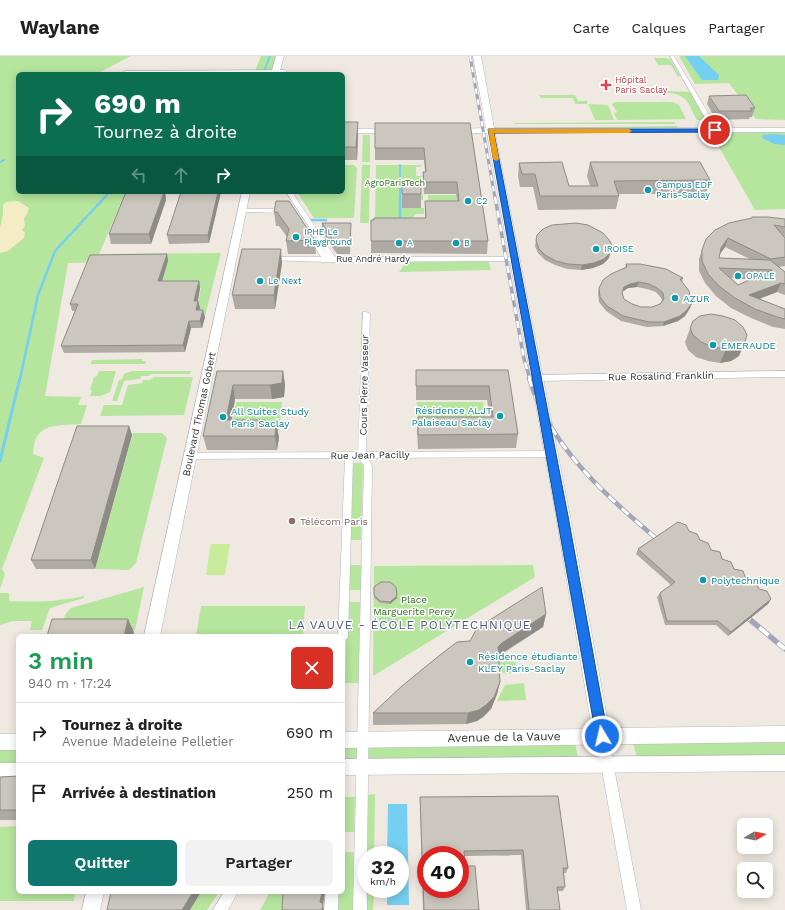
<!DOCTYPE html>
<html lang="fr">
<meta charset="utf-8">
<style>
:root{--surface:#fff;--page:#f2f2f2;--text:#222;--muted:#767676;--line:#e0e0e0;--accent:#0f766e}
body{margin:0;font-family:"Work Sans",sans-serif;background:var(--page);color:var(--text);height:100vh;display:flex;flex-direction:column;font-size:15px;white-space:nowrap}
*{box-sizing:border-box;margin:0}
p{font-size:13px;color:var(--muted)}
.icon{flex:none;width:22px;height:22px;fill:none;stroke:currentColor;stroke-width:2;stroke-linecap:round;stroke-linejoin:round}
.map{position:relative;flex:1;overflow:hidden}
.details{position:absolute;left:16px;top:578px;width:329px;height:260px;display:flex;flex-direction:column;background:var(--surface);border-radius:6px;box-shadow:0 2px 10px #0003}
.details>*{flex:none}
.banner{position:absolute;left:16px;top:16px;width:329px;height:122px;border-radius:6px;box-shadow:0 2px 10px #0003;background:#0b6e4f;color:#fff;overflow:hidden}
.needle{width:26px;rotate:80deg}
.tools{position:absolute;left:737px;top:762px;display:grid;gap:8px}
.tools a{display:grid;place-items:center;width:36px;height:36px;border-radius:6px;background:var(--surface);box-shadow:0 2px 10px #0003;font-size:20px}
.speed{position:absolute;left:357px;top:790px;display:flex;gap:8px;font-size:20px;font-weight:700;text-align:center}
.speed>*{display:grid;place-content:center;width:52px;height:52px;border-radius:50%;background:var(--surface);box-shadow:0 2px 10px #0003;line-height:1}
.speed small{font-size:10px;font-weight:400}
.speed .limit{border:6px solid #d22;background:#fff;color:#111}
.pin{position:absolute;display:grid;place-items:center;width:34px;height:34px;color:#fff;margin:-17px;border:2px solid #fff;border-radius:50%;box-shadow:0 1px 4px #0007}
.me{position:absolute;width:44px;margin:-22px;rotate:351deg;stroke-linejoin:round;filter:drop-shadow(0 0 3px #0008)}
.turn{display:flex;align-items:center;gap:14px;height:84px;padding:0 12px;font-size:18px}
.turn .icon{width:52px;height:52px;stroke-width:2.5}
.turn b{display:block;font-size:28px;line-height:34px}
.lanes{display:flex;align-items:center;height:38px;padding:0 12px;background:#0003;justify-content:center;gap:20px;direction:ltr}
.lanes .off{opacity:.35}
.round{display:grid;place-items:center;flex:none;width:42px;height:42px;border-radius:6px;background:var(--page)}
.summary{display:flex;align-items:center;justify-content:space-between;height:68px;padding:0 12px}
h1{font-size:24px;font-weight:600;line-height:30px;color:#1e9e55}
.cta{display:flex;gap:8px;margin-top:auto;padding:8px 12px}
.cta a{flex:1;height:46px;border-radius:6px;background:var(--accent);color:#fff;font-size:16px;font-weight:600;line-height:46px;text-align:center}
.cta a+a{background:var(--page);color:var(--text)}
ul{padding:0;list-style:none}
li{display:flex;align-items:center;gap:12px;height:60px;padding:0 12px;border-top:1px solid var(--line)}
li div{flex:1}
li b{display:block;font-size:15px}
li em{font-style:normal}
header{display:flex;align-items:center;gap:24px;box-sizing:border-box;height:56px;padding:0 20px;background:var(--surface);border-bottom:1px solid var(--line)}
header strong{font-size:19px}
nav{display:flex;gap:22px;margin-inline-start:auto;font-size:14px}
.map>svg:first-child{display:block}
</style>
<header>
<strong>Waylane</strong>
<nav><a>Carte</a><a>Calques</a><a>Partager</a></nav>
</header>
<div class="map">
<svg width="785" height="854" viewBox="0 0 785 854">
<rect width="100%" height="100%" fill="#efe9e1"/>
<!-- green -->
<path fill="#b6e59e" d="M0,0H131L100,16L115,18H18V136H126L99,198L221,197L205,260H198L200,252L197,251L201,232H160L168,205L68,207L45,340L81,341L78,349H87L81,368C56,370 34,366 33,398L44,402L2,513L5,518L0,533Z
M261,0H278L273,18H254Z
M679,0H785V64L756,63L729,27L695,28Z
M654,2H666L669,6L667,2L670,3L680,20L678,21L671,9H658Z
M666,35L690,36L706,64H697C688,48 688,38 667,37Z
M539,39H575L578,45H587V48H575L573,42H541Z
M615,46H673L679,49L686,63L617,64L614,57L617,56L612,48Z
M588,48L608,49L614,64H595Z
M675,66V68H514V67Z
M677,70L678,72H506Z
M785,76V153L755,154L711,77Z
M363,79H370V106H362Z
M343,109H354L357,112L354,162H314L297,136H343Z
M362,109H370L369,167H360Z
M376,109H422V110L416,111V120H422L423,128H416L417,137L423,138V144H402V152H424V158H416L412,162H375Z
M428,139H456L457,151L429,158Z
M488,203L491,214L399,216L406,206Z
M143,303L142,305H146L145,308H91L92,304Z
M99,315H116L110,336L101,340H90L92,334H90L94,321L97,320Z
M132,315H191L190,318H150L149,320H141L140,323L124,325L117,345H112L119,324L122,323L124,318Z
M154,321H193L184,359L100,360L104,349H122L128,329L142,327L143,324H150Z
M236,346H282L279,375L231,376Z
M417,346H483L487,372L418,374Z
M133,377H162L167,382L136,507L129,514L95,513Z
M352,407H363L361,484H349Z
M348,509H361V534H348Z
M533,509L535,521L373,620L374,510Z
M144,531L135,574H61L65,559L71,552Z
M0,537H9V545C37,546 56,546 84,540V542L50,552L42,574H30L32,565H13L0,569Z
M347,546H360L359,627H345Z
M201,550H305L303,580H196Z
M498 609a9 9 0 1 1 18 0a9 9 0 1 1-18 0Z
M524,627L526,644L497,645L505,629Z
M785,686V703L638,705L633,687Z
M575,687L579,706L368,707V690Z
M343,691H357V707H343Z
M0,693H18V710H0Z
M375,738L374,799H367L368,739Z
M343,741H355L354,776H343Z
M18,770V836L75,837L74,845H0V771Z
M343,796H354L353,854H338L339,836H343Z
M366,833H374L373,854H366Z
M201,836H219L207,854H190Z
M270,836H283L282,854H260Z"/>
<!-- sand -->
<path fill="#f3ecc5" d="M18,145L29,152L27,158L24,162L25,170L22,174L25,177L24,182L8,195L0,197V172L3,158V149L6,146Z"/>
<!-- pitch -->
<path fill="#c9ec9a" d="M211,488H230L225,519H206Z"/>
<!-- water -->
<path fill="#75cff0" d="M685,0H699L719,19L718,24H702Z
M773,78L785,79V89L774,88L762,82L763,79Z
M388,748H407L409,849H387V833H400V799H387Z"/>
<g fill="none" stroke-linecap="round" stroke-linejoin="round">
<!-- stream-far2 -->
<path stroke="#75cff0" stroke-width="2" d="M263,18L270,0
M0,106L4,104
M400,109V142
M104,142L109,136"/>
<!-- stream-far1 -->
<path stroke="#75cff0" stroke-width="2.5" d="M400,141V164
M308,164H326
M20,323L38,239L55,195L105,141"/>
<!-- stream -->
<path stroke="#75cff0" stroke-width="3" d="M0,405L20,322"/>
<!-- street casing -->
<g stroke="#b4b7c1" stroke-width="1">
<path id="street" d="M670,0H674L718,74L717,75L712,74Z
M284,14L286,15V16L165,18L122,17L125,15Z
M286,136H292L335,201H514L517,203L514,205L326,206L268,204V202L270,201H321L305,176L308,174L310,175L329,201Z
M242,153H285L288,155L285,157L240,156L239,155Z
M363,256H366L370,258L366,396L551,395L555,398L551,401L368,402L372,410L367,799H366L367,854H353L364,410L359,402H353L348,580L347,583L343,585V580H338L345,402L189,403L185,400L189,397L358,396Z
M785,315V321L536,325L532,322L536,319Z
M602,674L606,676L608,680L641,854H627L596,680L598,676Z
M224,836H238L228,854H213Z
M326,836H338V854H324Z"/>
</g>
<!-- secondary casing -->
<g stroke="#b4b7c1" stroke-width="1">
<path id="secondary" d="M276,0H284L279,18H271Z
M473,0H481L494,72H785V76L495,77L570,460L609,672L785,670V686L343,692V676L592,673L556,460L487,77H455L451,75L455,73L486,72Z
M343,73H393L397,75L393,77H343Z
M242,136H250L160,580H144Z
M0,678H18V694H0Z
M785,699V715L343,719V703Z
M0,707H18V723H0Z
M86,836H104L100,854H82Z"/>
</g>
<!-- street -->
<use href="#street" fill="#fff" fill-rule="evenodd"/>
<!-- secondary -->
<use href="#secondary" fill="#fff" fill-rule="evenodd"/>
<!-- rail-far3 casing -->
<g stroke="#a3a6b8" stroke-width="3">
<path id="rail-far3" d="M470,0L495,142"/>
</g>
<!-- rail-far2 casing -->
<g stroke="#a3a6b8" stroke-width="3.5">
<path id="rail-far2" d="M495,141L524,303L530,323"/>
</g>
<!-- rail-far1 casing -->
<g stroke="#a3a6b8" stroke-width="4.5">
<path id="rail-far1" d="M529,322C550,393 610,443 664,489"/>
</g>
<!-- rail casing -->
<g stroke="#a3a6b8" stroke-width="5.5">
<path id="rail" d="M741,556L785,593"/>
</g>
<!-- rail-far3 -->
<use href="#rail-far3" stroke="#fff" stroke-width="2" stroke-dasharray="5.5" stroke-linecap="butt"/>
<!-- rail-far2 -->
<use href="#rail-far2" stroke="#fff" stroke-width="2.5" stroke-dasharray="7" stroke-linecap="butt"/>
<!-- rail-far1 -->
<use href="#rail-far1" stroke="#fff" stroke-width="3" stroke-dasharray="9" stroke-linecap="butt"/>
<!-- rail -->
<use href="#rail" stroke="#fff" stroke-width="4" stroke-dasharray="12" stroke-linecap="butt"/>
</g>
<!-- wall -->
<path fill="#afaba4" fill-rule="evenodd" d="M709,40L755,52L752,61H750L749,63L716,64L707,48Z
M343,66L358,79L357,104H343Z
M470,67L488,185L487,198L371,197V164L425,162V145H457L456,138H424L423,128V116H425L424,104H375V92Z
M590,106L710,124L706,138H619V140L616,153L538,154L533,131H520L518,120L519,107L569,130H590L587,120Z
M402,130L421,138V152H402Z
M126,136H165L166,144L151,188H111L109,178Z
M181,136H221L209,187L169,188L167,179Z
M276,145L315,184L316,198H288L286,185L287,181L279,170H276L274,156Z
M752,161L785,163V181L784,180L785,182V210L779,211L785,216V239L777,236L759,243L785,253V273L773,271L751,262L731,252L716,240L705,227L699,215V203L702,194L752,163ZM725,191L750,203L719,202V199ZM731,222L741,223H752L738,229Z
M322,167L351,177L350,198H337L322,177Z
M536,185L609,202L603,208L593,212L581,214L567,213L555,209L545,204L538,197L535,190Z
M167,198L168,205L162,225H199L200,232L198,245L200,252L199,254L205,261L202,272H191L185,296L64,297L61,290L75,255H72L70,248Z
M282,207L275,253H235L232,239Z
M626,208L683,222L682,226L692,247L690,252L685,260L678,265L663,270L647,271L621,265L606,255L599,246L598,237L599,232L625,212ZM637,231L647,233L656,236L661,242L662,245L660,248L652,251H641L632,248L624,243L622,237V236L628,232Z
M693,265L739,300L731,305L720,307L708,305L696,301L688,294L685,286Z
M416,314H508L518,378L516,392L418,393L417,375L418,361H490L487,344H416Z
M217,315H283L285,329L284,341L272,343H235L232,364L265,366L279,381L277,394H207L203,380Z
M129,370L132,379L95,513H36L31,504Z
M689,475L771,543L768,548L728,580L716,569H665L657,541L660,537L671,529L636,498L638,493Z
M374,531L397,542L390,548L380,547L374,542Z
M546,558L543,571L499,600L500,626L497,638L491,653L483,661L477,665L466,668L373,669V657L470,585Z
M18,720V764H0V721Z
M420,741L568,812L566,817H564L565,831L563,835H557L560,854H526L521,799L465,800V810L479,854H423L420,746Z"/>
<!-- shaded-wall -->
<path fill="#8e8b86" d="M358,66V79L357,104L356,91Z
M164,136H165L166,144L151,188L149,178Z
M218,136H221L209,187L208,179Z
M728,182L725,191L718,201L721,192Z
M612,190L609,202L603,208L593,212L581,214L582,209Z
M281,193L282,207L275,253L274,239Z
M167,198L168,205L160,232L158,225Z
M199,225L200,232L196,252L194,245Z
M639,226L637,231L628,232L622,236L620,242L624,231L630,228Z
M781,227L777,236L746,248L749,239Z
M198,245L200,252L198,261L196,254Z
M692,247L690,252L685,260L678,265L663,270L664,266Z
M203,254L205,261L202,272L200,265Z
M189,265L191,272L185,296L183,289Z
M745,286L739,300L731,305L720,307L726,293Z
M283,315L285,329L284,341L272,343L270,329Z
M233,329L235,343L229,378L226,364Z
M276,367L279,381L277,394L275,380Z
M129,370L132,379L95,513L91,504Z
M397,540V542L390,548V546Z
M771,543L768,548L728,580L731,576Z
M546,558L543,571L499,599L496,604L498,591L502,587Z
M128,563L134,576L133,580H124Z
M500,626L497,638L491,653L483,661L477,665L466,668L468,657Z
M193,836H201L190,854H182Z
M322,836H325L323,850L324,854H322L320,846Z"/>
<!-- building -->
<path fill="#cbc7bf" stroke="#8e8b86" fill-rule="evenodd" d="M746,39L755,52H750L752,55H719L709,40Z
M343,66H358L356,91H343Z
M375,67H470L488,185H371V164H374V162H426L425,145H459L457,126H424L423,116H426L424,92H375Z
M562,106L569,130H598L590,106H700L710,124L614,125L619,140H540L535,118H522L519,107Z
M402,130H421V138H402Z
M126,136H164L149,178H109Z
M181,136H218L208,179H167Z
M276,145H289L315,184L286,185L289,173L277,156H274Z
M752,161H768L785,163V171L774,169L785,182V201L771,203L728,182L721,192L719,202L770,204L785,216V228L781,227L749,239L785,253V263L777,261L755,253L735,242L719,230L708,218L702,205V194L706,183L715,174L729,167L752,162ZM719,212L772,214L738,229Z
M322,167H351L350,189H336Z
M576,167L588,169L603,177L610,185L612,190L610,197L604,203L594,207L582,209L568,208L556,205L545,199L539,193L536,185L537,179L543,173L552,169Z
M242,193H281L274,239H232Z
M167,198L158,225H199L194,245H198L196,254H203L200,265H189L183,289L61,290L78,248H70L90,199Z
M626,208H640L666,213L683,222L680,223L689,235L692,247L686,255L680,260L664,266H649L623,260L607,250L600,241L599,232L603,224L611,218L627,211ZM639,226L649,228L657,232L663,237L664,243L660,248L652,251H641L632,248L624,243L622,237L624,231L630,228Z
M711,258L723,260L735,264L743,271L747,279L745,286L737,291L726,293L713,291L701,286L693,279L690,272L693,265L700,260Z
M416,314H508L518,378L418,379V361H493L489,330H416Z
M217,315H283L282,327L270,329H233L226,364H265V366L269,367H276L275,380H203Z
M77,370H129L91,504H31Z
M678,466L686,469L689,475L697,478L700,484L708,487L711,494L720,496L722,503L731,506L734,513L743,515L746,523L755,525L759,533L767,535L771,543L731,576L718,565H667L660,537L675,526L638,493Z
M381,526H390L396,531L397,540L390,546L380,545L374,539V531Z
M542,531L546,558L502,587L498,591L500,626L494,641L486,649L479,654L468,657H373L402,630L440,599L457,586L470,585L477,572Z
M52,563H128L124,580H47Z
M18,720V754H0V721Z
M558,740L568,812H563L565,831H557L560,854H529L523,794L464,795L465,810H475L479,854H424L420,741ZM426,799H460V833H426Z
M111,836H193L182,854H107Z
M283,836H322L320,846L323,848L322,854H282Z"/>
<!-- route -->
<path fill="#1a73e8" stroke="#114b97" d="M488,73H715L717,74L715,76L494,77L568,460L608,680L606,684L602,686L598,684L596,680Z"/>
<!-- slow -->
<path fill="#f59e0b" d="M488,73H629L632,75L629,77H494L499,103L496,105L493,103Z"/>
<!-- markers -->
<path fill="#e0444e" stroke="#fff" stroke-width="1.5" d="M604 23h4v4h4v4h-4v4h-4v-4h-4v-4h4z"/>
<g fill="#0f9aa8" stroke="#fff" stroke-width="1.5">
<circle cx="648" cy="134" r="4"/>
<circle cx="468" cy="145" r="4"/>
<circle cx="296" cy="181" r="4"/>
<circle cx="399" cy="187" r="4"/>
<circle cx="456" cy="187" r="4"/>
<circle cx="596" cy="193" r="4"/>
<circle cx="738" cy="220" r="4"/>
<circle cx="260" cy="225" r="4"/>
<circle cx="675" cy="242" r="4"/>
<circle cx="713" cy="289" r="4"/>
<circle cx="500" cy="360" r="4"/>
<circle cx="223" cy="361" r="4"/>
<circle cx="703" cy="524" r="4"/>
<circle cx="470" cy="606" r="4"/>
</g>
<circle fill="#8d6e63" stroke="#fff" stroke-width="1.5" cx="292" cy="465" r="4"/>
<g text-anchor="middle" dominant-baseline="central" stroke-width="3" stroke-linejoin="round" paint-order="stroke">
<!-- far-health labels -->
<g font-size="9" fill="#be3a42" stroke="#fff" text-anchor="start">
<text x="615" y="24">Hôpital<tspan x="615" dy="10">Paris Saclay</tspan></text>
</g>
<!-- far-park labels -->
<g font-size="9" fill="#2c6e1b" stroke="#fff">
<text x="395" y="127">AgroParisTech</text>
</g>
<!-- far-culture labels -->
<g font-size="9" fill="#0d838f" stroke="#fff" text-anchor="start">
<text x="656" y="129">Campus EDF<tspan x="656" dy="10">Paris-Saclay</tspan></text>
<text x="476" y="145">C2</text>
<text x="304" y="176">IPHE Le<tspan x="304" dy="10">Playground</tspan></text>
<text x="407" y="187">A</text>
<text x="464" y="187">B</text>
<text x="604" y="193">IROISE</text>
<text x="746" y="220">OPALE</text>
<text x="268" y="225">Le Next</text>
</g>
<!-- far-street labels -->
<g font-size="9" fill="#2e2e2e" stroke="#fff">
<text x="373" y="203">Rue André Hardy</text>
</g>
<!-- culture labels -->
<g font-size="10" fill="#0d838f" stroke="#fff" text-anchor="start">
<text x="683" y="242">AZUR</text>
<text x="721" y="289">ÉMERAUDE</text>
<text x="492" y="354" text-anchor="end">Résidence ALJT<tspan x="492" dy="12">Palaiseau Saclay</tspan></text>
<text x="231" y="355">All Suites Study<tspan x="231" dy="12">Paris Saclay</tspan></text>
<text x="711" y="524">Polytechnique</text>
<text x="478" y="600">Résidence étudiante<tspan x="478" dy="12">KLEY Paris-Saclay</tspan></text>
</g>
<!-- street labels -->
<g font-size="10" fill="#2e2e2e" stroke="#fff">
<text transform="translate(661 320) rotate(-1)">Rue Rosalind Franklin</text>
<text transform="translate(364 329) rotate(-89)">Cours Pierre Vasseur</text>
<text transform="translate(199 358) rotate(-78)">Boulevard Thomas Gobert</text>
<text transform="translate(370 399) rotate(-1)">Rue Jean Pacilly</text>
</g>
<!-- education labels -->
<g font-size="10" fill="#785e54" stroke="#fff" text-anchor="start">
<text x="300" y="465">Télécom Paris</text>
</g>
<!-- park labels -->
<g font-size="10" fill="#2c6e1b" stroke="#fff">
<text x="414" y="543">Place<tspan x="414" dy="12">Marguerite Perey</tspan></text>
</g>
<!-- quarter labels -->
<g font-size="12" letter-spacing="1" fill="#4d5680" stroke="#fff">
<text x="410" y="569">LA VAUVE - ÉCOLE POLYTECHNIQUE</text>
</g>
<!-- near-street labels -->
<g font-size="12" fill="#2e2e2e" stroke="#fff">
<text transform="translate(504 681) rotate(-1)">Avenue de la Vauve</text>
</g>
</g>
</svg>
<div class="tools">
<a><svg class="needle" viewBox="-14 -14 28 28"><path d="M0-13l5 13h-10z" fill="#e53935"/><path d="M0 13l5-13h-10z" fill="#767676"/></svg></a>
<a><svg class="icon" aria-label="search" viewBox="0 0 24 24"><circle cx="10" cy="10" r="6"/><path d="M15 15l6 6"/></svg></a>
</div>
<div class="speed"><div>32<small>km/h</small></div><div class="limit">40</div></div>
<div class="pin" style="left:715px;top:74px;background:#d93025"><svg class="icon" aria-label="arrive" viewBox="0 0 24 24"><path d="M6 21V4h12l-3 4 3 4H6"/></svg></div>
<svg class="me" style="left:602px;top:680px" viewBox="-20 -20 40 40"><circle r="17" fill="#1a73e8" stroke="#fff" stroke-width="3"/><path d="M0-11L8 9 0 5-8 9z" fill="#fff"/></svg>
<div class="banner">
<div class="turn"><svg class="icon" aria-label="right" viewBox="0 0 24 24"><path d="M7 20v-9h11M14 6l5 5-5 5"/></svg><div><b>690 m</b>Tournez à droite</div></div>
<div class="lanes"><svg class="icon off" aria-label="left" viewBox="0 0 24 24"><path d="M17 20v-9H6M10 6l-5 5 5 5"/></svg><svg class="icon off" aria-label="ahead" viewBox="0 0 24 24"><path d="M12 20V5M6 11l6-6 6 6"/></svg><svg class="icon" aria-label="right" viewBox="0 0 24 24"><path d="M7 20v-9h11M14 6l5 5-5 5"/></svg></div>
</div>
<section class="details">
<div class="summary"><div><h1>3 min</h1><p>940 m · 17:24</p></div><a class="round" style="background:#d93025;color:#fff"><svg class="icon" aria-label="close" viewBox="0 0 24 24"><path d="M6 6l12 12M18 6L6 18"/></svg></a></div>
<ul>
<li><svg class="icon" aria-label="right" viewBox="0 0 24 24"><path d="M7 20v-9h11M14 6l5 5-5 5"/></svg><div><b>Tournez à droite</b><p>Avenue Madeleine Pelletier</p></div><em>690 m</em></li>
<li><svg class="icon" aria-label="arrive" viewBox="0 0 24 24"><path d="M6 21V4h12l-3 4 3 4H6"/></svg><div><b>Arrivée à destination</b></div><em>250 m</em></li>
</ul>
<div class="cta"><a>Quitter</a><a>Partager</a></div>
</section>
</div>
